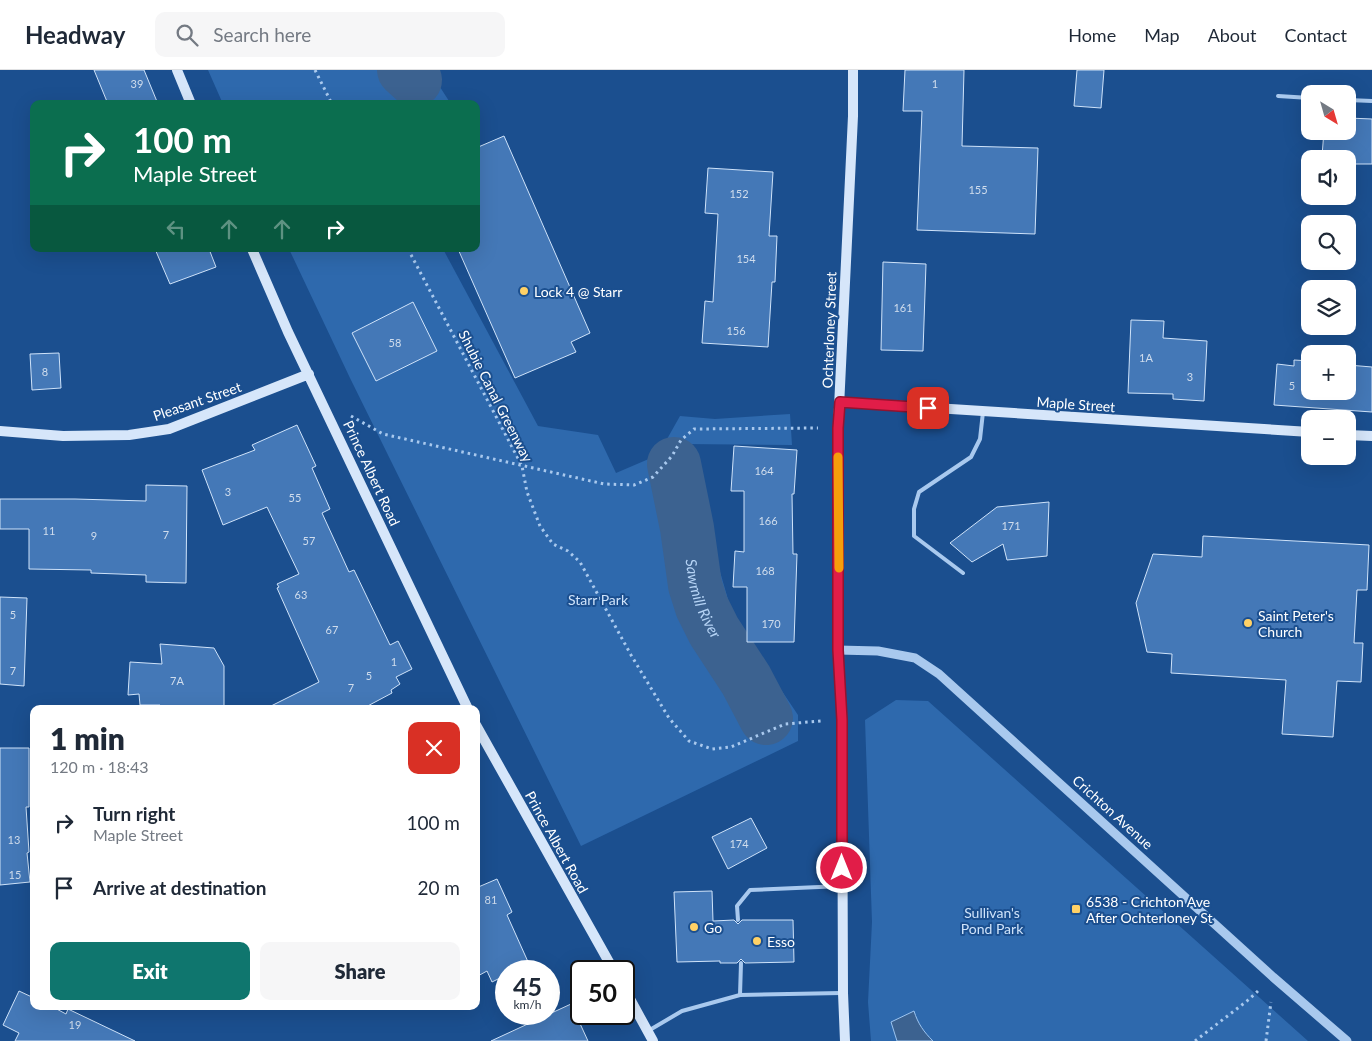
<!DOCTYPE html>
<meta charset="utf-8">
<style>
:root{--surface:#fff;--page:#f6f6f7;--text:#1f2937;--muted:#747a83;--line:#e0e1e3;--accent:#0f766e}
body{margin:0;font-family:Lato,sans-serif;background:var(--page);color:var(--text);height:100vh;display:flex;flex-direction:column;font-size:19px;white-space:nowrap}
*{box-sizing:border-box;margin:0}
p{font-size:16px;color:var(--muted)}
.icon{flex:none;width:28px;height:28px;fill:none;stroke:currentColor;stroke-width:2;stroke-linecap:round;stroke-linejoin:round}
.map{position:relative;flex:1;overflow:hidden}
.drawer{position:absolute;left:30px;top:635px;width:450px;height:305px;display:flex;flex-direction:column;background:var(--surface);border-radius:10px;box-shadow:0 5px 20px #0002}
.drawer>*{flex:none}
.guide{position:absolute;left:30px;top:30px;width:450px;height:152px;border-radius:10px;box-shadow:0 5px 20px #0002;background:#0b6e4f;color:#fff;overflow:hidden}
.needle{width:32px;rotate:143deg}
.controls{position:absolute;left:1301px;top:15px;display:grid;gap:10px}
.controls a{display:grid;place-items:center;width:55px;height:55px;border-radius:10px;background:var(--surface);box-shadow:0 5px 20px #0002;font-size:25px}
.speed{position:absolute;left:495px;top:890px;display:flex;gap:10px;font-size:25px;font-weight:700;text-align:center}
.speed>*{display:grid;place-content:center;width:65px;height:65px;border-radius:50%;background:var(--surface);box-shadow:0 5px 20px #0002;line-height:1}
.speed small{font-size:12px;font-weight:400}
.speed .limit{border:2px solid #111;border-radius:8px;background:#fff;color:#111}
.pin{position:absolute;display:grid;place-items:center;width:42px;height:42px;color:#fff;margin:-21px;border-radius:10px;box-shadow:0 2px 8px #0006}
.me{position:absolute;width:55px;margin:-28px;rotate:0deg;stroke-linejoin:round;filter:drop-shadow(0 0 4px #0008)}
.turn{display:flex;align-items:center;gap:18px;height:105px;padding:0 20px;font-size:22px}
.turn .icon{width:65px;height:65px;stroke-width:2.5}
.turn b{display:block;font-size:35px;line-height:42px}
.lanes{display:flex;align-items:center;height:48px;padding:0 20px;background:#0003;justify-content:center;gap:25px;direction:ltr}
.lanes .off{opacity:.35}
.round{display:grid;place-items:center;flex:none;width:52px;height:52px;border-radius:10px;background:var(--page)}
.headline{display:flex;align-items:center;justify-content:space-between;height:85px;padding:0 20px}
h1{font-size:30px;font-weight:800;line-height:38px}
.primary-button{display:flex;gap:10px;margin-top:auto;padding:10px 20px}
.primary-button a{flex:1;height:58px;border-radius:10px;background:var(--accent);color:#fff;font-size:20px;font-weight:800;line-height:58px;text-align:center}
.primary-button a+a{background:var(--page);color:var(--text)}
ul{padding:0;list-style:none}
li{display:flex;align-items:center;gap:15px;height:65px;padding:0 20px}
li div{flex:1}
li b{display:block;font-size:19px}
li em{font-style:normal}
header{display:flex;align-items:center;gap:30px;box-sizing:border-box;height:70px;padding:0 25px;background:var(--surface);border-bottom:1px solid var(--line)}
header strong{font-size:24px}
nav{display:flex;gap:28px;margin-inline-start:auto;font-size:18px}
.search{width:350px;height:45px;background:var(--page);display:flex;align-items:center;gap:12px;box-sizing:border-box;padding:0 18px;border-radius:10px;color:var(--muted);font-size:19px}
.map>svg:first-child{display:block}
</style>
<header>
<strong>Headway</strong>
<div class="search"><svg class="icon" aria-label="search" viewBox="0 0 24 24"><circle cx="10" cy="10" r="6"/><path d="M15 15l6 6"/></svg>Search here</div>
<nav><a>Home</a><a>Map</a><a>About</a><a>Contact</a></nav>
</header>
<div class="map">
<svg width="1372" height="971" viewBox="0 0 1372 971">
<rect width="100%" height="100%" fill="#1b4f8f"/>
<!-- green -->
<path fill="#2e69ad" d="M208,0H429L449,31L446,34H223Z
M289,179H443L538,356L598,365L616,403L658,385L680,346L715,349L790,344L792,375L683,374L734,550L798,645V671L581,776L350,308Z
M896,630L928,631L1308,971H871L868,932L872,852L865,650Z"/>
<!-- water -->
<path fill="#3c6290" stroke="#9cc4f0" d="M914,941C918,954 924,962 933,971H897L891,952Z"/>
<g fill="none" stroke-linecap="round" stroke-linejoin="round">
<!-- river -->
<g stroke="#3c6290" stroke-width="54">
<path d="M404,0L415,10"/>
<path id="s1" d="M674,394L687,458L695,515L702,537L714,561L746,610L766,648"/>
</g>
</g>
<!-- building -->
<path fill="#4478b7" stroke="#cfe3fa" d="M94,0H144L158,34H108Z
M905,0H964L962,76L1038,78L1035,164L917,160L922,41H903Z
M1077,0H1104L1101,38L1074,36Z
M1348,48L1372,49V94H1348V89L1322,86L1324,61H1348Z
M504,66L590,263L571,272L576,282L515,308L458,179H476V78Z
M708,98L773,102L769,166H777L775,212H772L768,277L702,273L705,231L713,232L718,144L705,143Z
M155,179H209L216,197L170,214Z
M883,192L926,194L923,281L881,280Z
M413,232L437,281L376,311L352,263Z
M1131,250L1164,251L1163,268L1207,271L1204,331L1173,329V324L1128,323Z
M59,283L61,318L32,320L30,284Z
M1294,290L1310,291V321H1348V295L1372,297V342L1274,335L1277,294L1294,296Z
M297,355L316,396L312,398L330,439L322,443L349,502L354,500L390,575L398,571L412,599L396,607L400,614L391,620L392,623L362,639H265L319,612L277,518L279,517L277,514L299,504L267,437L223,455L202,400L255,380L252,375Z
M734,376L797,380L794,424H792L793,484H797L794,572H747V517H733L735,481L744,482V421H731Z
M146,415L187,416L186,513L146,512V505L91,503V500L29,499V459H0V429H75L146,431Z
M1049,432L1047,486L1007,490L1003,474L972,492L950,473L997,437Z
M1203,466L1369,475L1367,520H1357L1354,573H1363L1361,612L1337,611L1333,667L1282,664L1286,610L1171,603L1172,584L1147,582L1136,533L1153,484L1202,487Z
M0,527L27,528L24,616L0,614Z
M160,574L214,578L224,596V637L159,639L160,635H140L139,624L128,625L130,592L162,594Z
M0,678H29V737H26L29,782L27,783L30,812L0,815Z
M751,748L767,778L728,799L712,767Z
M497,809L512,842L507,845L529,894L515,901H506V905L492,912L487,901L476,907V818Z
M712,821L713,851L734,850L738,854L742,850H793L794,892L745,893L741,889L737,893H720V891L677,892L674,822Z
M19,921L34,928V936H51L66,944L68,939L135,971H15L19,963L3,955Z
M571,934L588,971H491Z"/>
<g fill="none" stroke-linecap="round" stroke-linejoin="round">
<!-- path -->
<path stroke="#a9c9ee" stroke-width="3" stroke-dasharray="2.5 4" stroke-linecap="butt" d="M315,0L332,34
M408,179L522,396L527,422L540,456L553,474L568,481L580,492L631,585L669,648L689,671L712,679L731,677L785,654L821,651
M351,346L383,364L604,414L634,415L653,407L672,386L681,370L694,359L818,358
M1195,971L1247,931L1258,921
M1266,971L1271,932"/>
<!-- service -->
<path stroke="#a9c9ee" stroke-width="4" d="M1278,26L1310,28
M1348,30L1372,31
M963,503L914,466V439L919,422L971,387L980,369L983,342
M738,850L737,836L750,820L842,816
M740,925L741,893
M648,961L682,941L740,925L841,923"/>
<!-- tertiary -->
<path stroke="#a9c9ee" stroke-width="9" d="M838,580L878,581L915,588L939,604L1273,907L1347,971"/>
<!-- secondary -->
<path stroke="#d6e6fa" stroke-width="10" d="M177,0L191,34
M252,179L288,262L468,639
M840,332L1310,362
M0,361L63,366L129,365L169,359L309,304
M1348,365L1372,366
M476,655L614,901
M624,918L653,971
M845,971L843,923L842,650L838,580V358L853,46V0"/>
</g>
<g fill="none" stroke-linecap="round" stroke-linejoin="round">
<!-- route casing -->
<g stroke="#92132f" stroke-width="12">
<path id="route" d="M842,798V650L838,580V358L840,332L928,338"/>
</g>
<!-- route -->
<use href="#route" stroke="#e11d48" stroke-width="9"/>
<!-- slow -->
<path stroke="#f59e0b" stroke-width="9" d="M838,387L839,498"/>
</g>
<!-- markers -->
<g fill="#ffd166" stroke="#1b4f8f" stroke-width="2">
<circle cx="524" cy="221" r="5"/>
<circle cx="1248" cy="553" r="5"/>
<rect x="1071" y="834" width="10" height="10" rx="2.5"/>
<circle cx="694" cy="857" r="5"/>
<circle cx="757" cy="871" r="5"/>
</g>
<g text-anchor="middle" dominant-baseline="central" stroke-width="4" stroke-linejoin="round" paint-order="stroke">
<!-- number labels -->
<g font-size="11" fill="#d0dded">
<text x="137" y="13">39</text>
<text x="935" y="13">1</text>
<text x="978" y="119">155</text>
<text x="739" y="123">152</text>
<text x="746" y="188">154</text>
<text x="903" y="237">161</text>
<text x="736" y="260">156</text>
<text x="395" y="272">58</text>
<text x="1146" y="287">1A</text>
<text x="45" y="301">8</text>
<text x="1190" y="306">3</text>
<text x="1292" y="315">5</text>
<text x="764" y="400">164</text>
<text x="228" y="421">3</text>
<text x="295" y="427">55</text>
<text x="768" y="450">166</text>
<text x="1011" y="455">171</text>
<text x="49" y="460">11</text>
<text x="166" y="464">7</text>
<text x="94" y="465">9</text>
<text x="309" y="470">57</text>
<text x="765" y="500">168</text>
<text x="301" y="524">63</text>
<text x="13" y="544">5</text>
<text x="771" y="553">170</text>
<text x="332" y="559">67</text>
<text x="394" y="591">1</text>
<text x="13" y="600">7</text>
<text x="369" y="605">5</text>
<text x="177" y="610">7A</text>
<text x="351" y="617">7</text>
<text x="14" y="769">13</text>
<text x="739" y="773">174</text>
<text x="15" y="804">15</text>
<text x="491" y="829">81</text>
<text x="75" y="954">19</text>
</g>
<!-- poi labels -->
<g font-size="14" fill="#fff" stroke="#1b4f8f" text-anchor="start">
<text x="534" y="221">Lock 4 @ Starr</text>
<text x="1258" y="545">Saint Peter's<tspan x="1258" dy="16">Church</tspan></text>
<text x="1086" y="831">6538 - Crichton Ave<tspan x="1086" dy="16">After Ochterloney St</tspan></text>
<text x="704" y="857">Go</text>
<text x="767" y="871">Esso</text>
</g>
<!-- street labels -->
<g font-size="14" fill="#fff" stroke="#1b4f8f">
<text transform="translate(829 260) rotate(-88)">Ochterloney Street</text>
<text transform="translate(496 326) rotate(63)">Shubie Canal Greenway</text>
<text transform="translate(197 331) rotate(-19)">Pleasant Street</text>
<text transform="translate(1076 334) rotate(4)">Maple Street</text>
<text transform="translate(372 403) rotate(65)">Prince Albert Road</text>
<text transform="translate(1113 742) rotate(42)">Crichton Avenue</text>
<text transform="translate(557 772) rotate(61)">Prince Albert Road</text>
</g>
<!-- park labels -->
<g font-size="14" fill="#cfe3fa" stroke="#1b4f8f">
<text x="598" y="529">Starr Park</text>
<text x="992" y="842">Sullivan's<tspan x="992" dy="16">Pond Park</tspan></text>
</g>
<!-- water labels -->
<g font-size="15" font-style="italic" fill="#b5d3f5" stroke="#1b4f8f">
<text stroke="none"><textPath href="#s1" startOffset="138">Sawmill River</textPath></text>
</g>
</g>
</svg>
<div class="controls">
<a><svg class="needle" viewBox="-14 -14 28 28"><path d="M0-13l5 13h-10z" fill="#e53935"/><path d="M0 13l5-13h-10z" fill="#747a83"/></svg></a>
<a><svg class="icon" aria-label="sound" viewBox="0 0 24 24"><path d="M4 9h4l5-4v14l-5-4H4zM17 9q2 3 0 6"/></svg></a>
<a><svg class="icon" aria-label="search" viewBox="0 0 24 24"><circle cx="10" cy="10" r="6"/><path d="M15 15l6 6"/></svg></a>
<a><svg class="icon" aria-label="layers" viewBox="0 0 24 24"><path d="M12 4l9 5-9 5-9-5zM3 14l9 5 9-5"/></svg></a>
<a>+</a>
<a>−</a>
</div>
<div class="speed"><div>45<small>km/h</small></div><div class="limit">50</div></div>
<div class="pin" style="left:928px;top:338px;background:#d93025"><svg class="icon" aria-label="arrive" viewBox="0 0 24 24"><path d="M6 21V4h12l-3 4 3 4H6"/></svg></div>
<svg class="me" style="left:842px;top:798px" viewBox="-20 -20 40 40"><circle r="17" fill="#e11d48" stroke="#fff" stroke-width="3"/><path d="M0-11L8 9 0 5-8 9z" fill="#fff"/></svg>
<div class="guide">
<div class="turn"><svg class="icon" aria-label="right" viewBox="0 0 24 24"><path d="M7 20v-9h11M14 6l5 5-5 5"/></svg><div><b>100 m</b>Maple Street</div></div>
<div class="lanes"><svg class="icon off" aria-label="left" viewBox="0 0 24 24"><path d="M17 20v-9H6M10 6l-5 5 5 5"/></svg><svg class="icon off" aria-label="ahead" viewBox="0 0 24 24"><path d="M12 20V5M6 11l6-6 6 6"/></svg><svg class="icon off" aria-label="ahead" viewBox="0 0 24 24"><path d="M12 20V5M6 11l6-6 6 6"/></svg><svg class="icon" aria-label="right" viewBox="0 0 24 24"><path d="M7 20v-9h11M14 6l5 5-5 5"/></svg></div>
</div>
<section class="drawer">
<div class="headline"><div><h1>1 min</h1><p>120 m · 18:43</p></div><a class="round" style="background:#d93025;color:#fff"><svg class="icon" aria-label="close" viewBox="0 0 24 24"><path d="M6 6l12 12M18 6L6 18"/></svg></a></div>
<ul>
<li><svg class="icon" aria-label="right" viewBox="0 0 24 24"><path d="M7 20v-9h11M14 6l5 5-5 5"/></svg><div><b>Turn right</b><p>Maple Street</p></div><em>100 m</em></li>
<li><svg class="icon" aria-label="arrive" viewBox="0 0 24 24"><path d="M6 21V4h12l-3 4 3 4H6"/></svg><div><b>Arrive at destination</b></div><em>20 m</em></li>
</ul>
<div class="primary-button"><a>Exit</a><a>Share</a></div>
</section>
</div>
